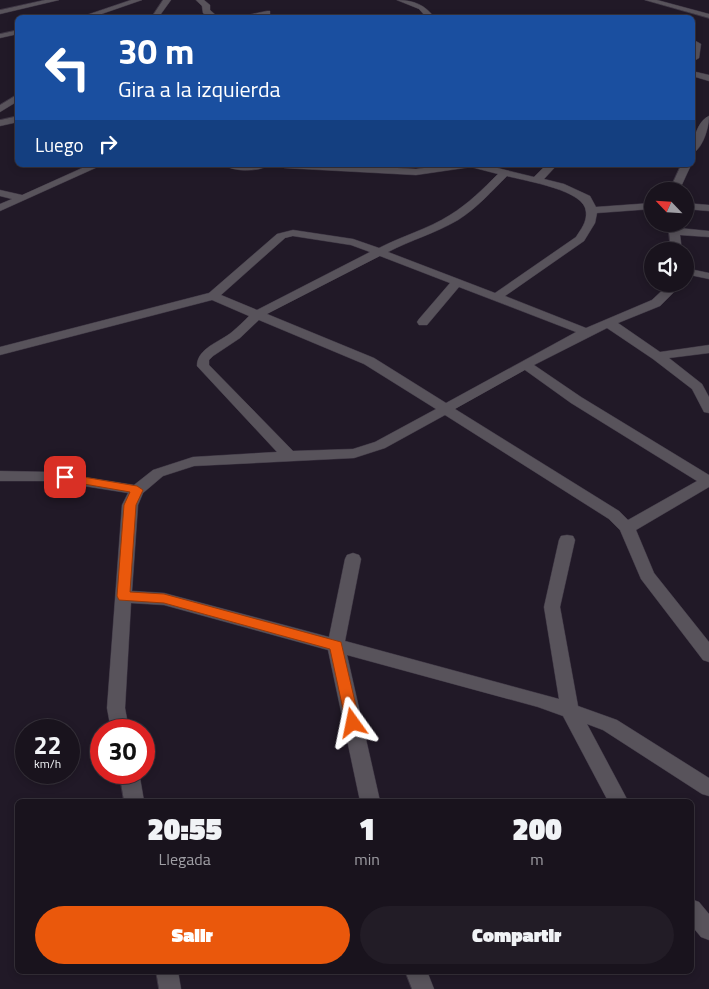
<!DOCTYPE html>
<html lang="es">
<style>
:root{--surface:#19131d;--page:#221c26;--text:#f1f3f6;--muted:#9f9ea4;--line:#37323b;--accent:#ea580c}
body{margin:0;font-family:"Titillium Web",sans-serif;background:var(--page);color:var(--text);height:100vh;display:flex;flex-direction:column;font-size:19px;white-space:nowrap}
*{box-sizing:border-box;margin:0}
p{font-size:16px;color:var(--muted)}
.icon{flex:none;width:28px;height:28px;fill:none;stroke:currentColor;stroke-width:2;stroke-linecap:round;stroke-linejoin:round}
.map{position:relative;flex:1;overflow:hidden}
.drawer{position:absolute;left:15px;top:799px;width:679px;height:175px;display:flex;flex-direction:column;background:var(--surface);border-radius:8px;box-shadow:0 2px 8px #0003,0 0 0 1px var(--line)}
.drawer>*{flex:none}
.hud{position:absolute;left:15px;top:15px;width:680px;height:152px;border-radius:8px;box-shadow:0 2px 8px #0003,0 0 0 1px var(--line);background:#1a4fa0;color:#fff;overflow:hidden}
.needle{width:32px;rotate:295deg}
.buttons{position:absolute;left:644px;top:182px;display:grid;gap:10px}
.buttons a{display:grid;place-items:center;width:50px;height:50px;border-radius:50%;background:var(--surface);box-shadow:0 2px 8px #0003,0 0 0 1px var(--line);font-size:25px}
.speed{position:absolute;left:15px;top:719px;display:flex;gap:10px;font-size:25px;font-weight:700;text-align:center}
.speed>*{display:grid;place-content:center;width:65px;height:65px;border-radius:50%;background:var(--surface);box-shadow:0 2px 8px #0003,0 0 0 1px var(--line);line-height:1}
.speed small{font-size:12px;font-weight:400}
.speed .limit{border:8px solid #d22;background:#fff;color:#111}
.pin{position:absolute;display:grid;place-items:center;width:42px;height:42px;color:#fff;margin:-21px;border-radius:10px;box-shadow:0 2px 8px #0006}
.me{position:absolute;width:55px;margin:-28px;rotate:348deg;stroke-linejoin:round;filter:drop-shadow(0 0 4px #0008)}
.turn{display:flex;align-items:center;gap:18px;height:105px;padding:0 20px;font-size:22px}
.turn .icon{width:65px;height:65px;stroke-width:2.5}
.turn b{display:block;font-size:35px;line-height:42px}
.then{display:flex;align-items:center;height:48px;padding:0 20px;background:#0003;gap:10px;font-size:19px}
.eta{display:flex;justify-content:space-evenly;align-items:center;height:85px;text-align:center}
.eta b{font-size:30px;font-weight:800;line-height:35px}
.primary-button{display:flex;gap:10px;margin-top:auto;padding:10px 20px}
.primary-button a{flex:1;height:58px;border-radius:30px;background:var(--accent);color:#fff;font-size:20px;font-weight:800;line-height:58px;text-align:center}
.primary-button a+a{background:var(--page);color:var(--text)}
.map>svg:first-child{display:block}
</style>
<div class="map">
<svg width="709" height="989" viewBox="0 0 709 989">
<rect width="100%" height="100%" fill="#211927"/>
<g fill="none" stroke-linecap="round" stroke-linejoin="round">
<!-- minor casing -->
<g stroke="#3d3543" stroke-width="1">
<path id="minor" d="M45,0H59L0,14V10Z
M131,0H142L90,18H78Z
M163,0H171L158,18H151Z
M196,0H204L210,5V10L219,18H210L203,13L202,6Z
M397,0C414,0 425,5 435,18H427L419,9Z
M645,0H657L709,14V18Z
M267,11H270V15L254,18H234Z
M18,30V34L0,38V34Z
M692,39L701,44L699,58L692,62Z
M692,71L709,75V81L692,76Z
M18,94V101L0,112V105Z
M18,116V122L0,126V120Z
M709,116C709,128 703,148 692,154C692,142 697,121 709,116Z
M89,165H102L0,211V204L12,199L0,196V190L22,195Z
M224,165H269C260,172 233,172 224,165Z
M280,165H341L416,169L447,165H485L534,177L546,165H557L544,179L564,184L590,196L596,207L652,203V209L597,213L595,223L584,241L505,296L586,328L652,300L669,284H682L660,306L618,323L660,352L709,345V353L669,358L702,384L709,397V413L704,412L692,389L653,359L607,328L534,365L581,397L709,475V487L636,530L654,573L709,642V662L703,660L641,579L620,530L609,519L445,415L385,448L354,458L194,466L163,476L143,493L138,505L132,591L164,593L329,637L345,559L347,555L353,553L359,555L361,559L345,641L559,699L544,607L559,540L561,536L567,535L573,536L575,540L560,607L578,706L617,720L709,778V796L702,794L603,730L587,724L628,801H608L563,716L538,707L347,655L380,801H360L328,650L164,605L131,603L125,708L129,730H111L107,708L122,505L128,493L52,481H0V471L52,472L134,485L153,470L193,457L277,452L197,366C197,348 220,342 232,332C238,327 244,321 249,316L212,300L0,355V347L209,293L277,234L293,230L353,239L379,248C402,236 428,229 450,215C468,204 483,189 498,174L471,167L416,175L285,168ZM507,176C525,181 586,190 586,212C587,222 581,229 576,237L495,293L388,252C411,240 436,233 458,220C477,208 492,191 507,176ZM293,236L351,245L370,252L257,310L221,295L285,238ZM380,256L450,283L419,319L417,322L419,325H427L459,287L576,332L446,403L374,358L267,314ZM259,320L364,364L436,409L375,442L353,449L293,451L209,365V360L213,356L240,338ZM525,370L571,403L697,481L628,520L619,511L455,409Z
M681,165H691L679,191H669Z
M685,203L709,205V211L685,209Z
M668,224H678L679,228L709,231V237L680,235L682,251H671Z
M685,268L709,273V279L685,274Z
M119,772H139L144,801H124Z
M691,899L699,902L709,914V940L701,937L691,925Z
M156,971H178L181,989H159Z
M405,971H427L434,989H412Z"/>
</g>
<!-- minor -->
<use href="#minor" fill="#58535b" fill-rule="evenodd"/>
</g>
<!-- route -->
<path fill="#ea580c" stroke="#983908" d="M65,474L137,486L143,490L136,505L130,592L164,594L341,642L360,723L358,727L353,729L348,727L346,723L330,649L164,603L119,600L117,596L124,505L130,492L61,480L59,477Z"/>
</svg>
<div class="buttons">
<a><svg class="needle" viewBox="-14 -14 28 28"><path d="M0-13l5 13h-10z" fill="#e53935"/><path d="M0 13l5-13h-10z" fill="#9f9ea4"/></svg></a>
<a><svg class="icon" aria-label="sound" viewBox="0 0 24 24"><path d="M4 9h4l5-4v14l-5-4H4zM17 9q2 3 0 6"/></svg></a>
</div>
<div class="speed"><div>22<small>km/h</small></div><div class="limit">30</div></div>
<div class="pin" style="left:65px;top:477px;background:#d93025"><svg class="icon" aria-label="arrive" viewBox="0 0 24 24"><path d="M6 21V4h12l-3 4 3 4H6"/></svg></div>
<svg class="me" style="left:353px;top:723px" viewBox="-20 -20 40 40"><path d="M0-17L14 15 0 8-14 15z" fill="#ea580c" stroke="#fff" stroke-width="4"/></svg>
<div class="hud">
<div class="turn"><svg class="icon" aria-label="left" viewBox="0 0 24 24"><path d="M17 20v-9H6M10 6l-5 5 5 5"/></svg><div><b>30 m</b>Gira a la izquierda</div></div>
<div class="then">Luego<svg class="icon" aria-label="right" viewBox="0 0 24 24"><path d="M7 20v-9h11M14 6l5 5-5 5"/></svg></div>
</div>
<section class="drawer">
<div class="eta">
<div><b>20:55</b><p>Llegada</p></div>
<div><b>1</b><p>min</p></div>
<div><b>200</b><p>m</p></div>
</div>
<div class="primary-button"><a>Salir</a><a>Compartir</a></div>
</section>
</div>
